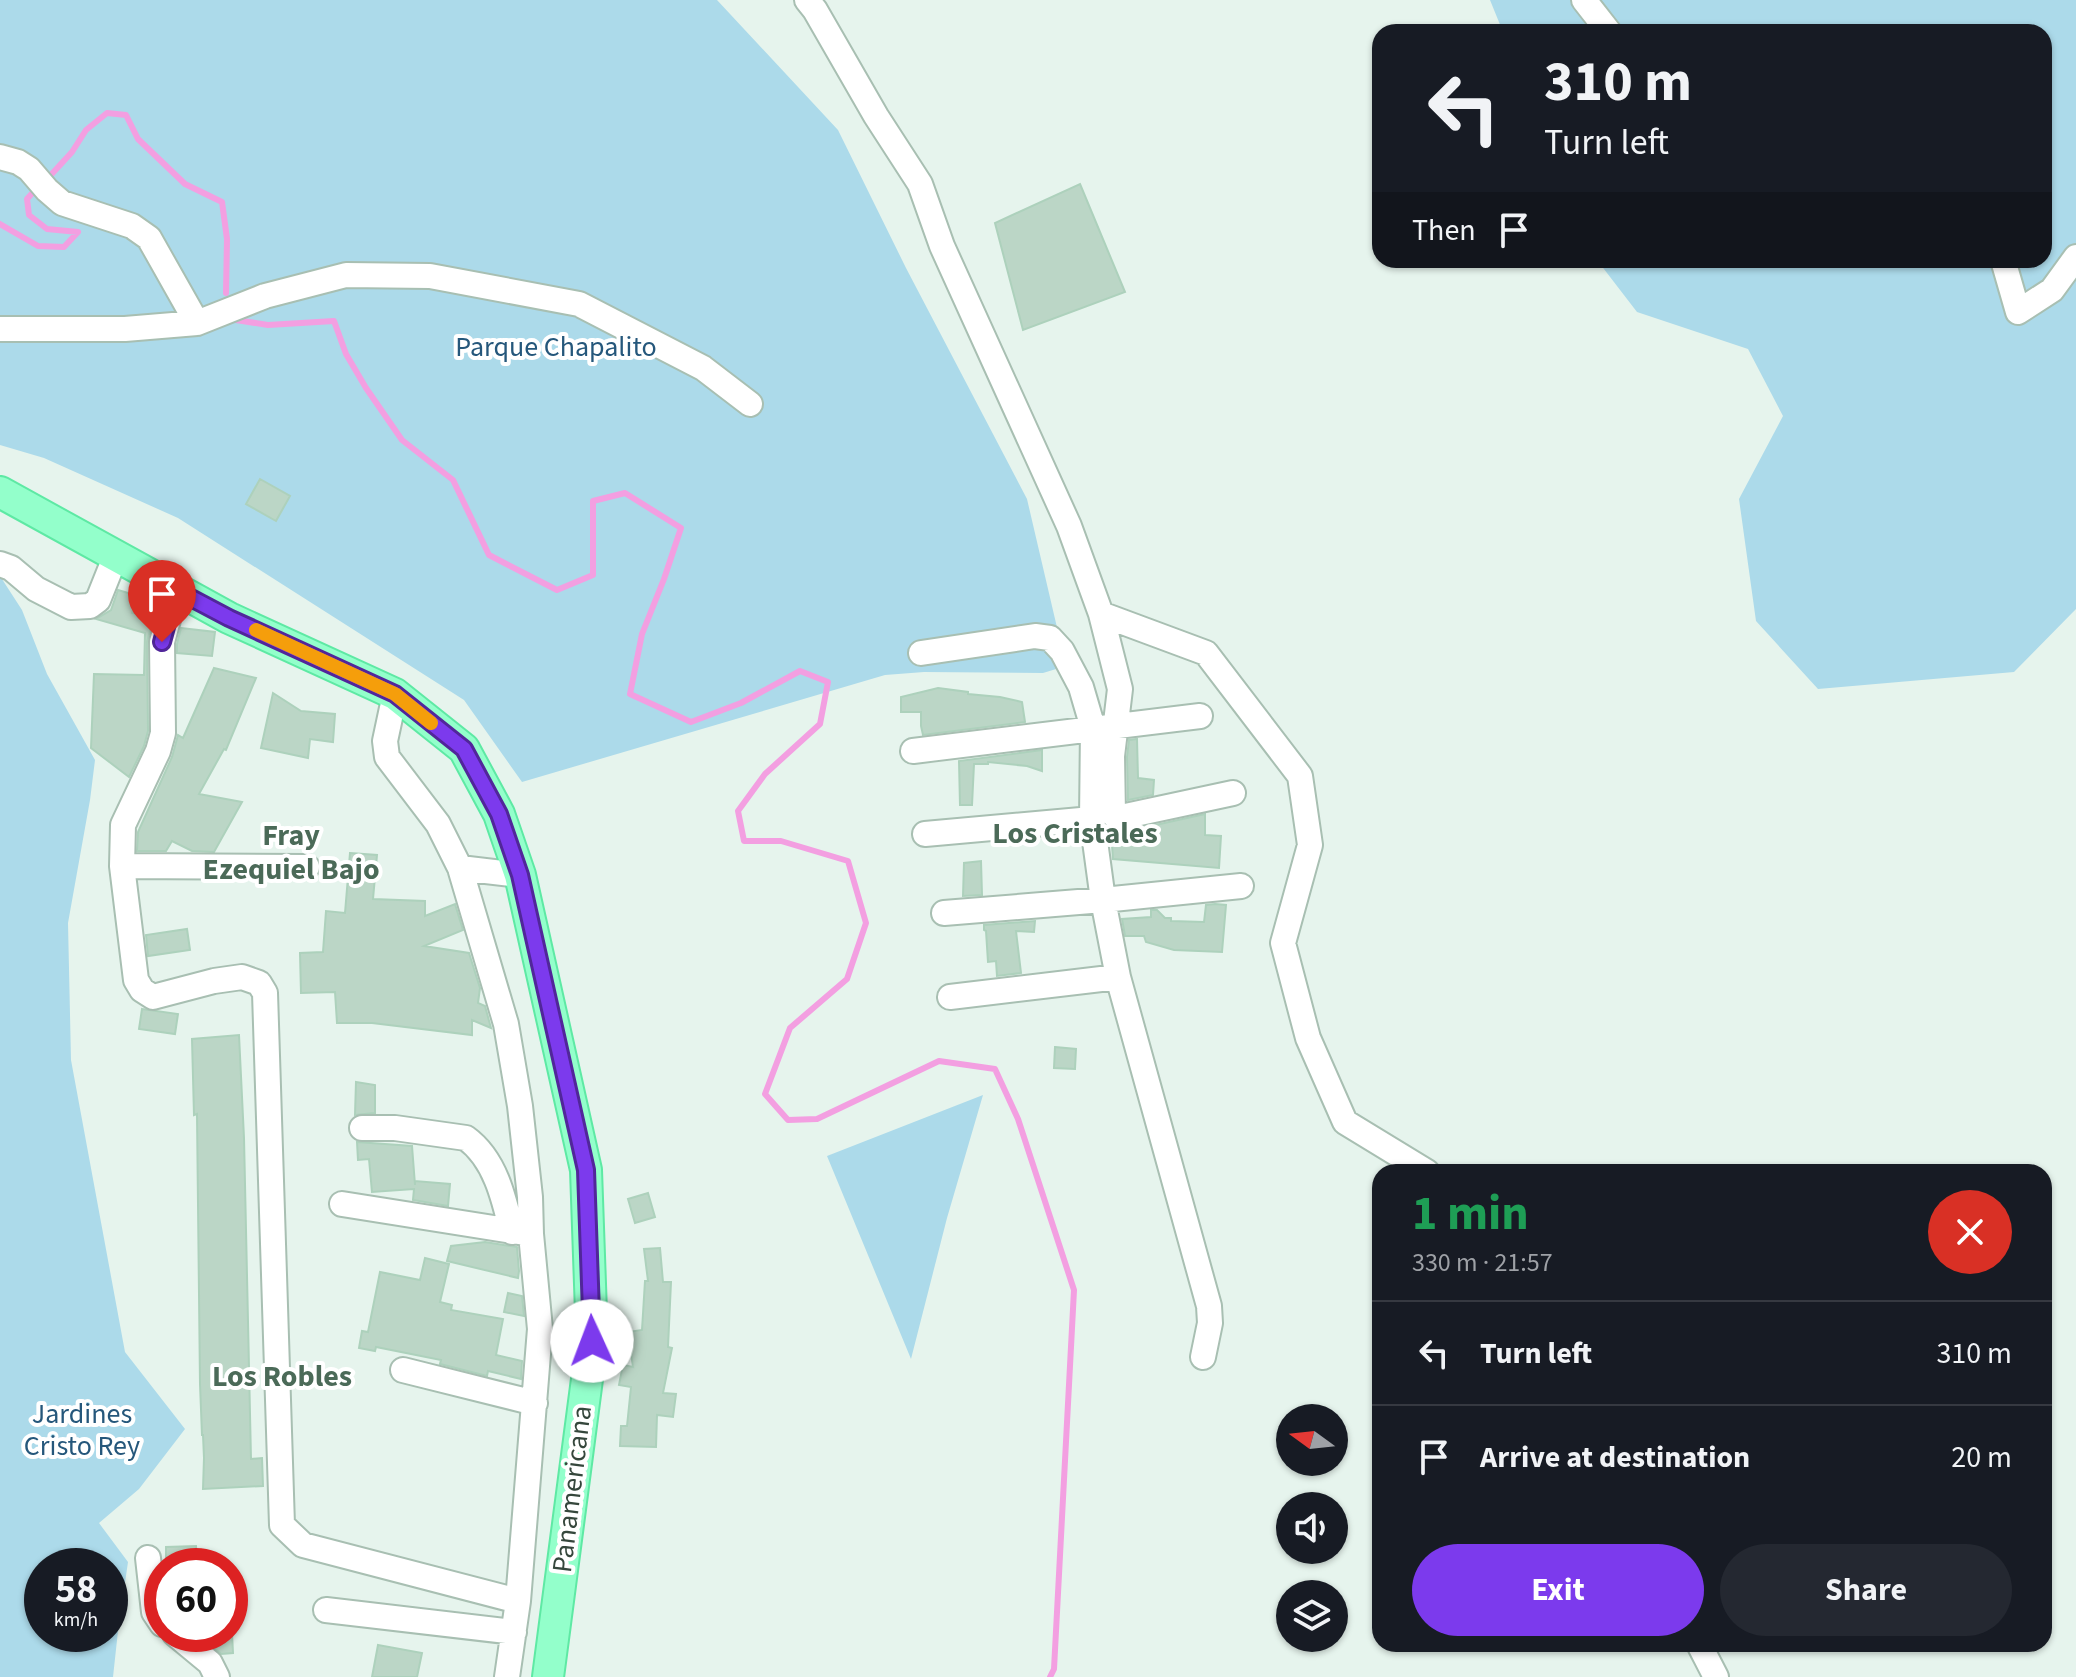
<!DOCTYPE html>
<meta charset="utf-8">
<style>
:root{--surface:#171b24;--page:#242831;--text:#f1f3f6;--muted:#9ea1a6;--line:#363941;--accent:#7c3aed}
body{margin:0;font-family:"Source Sans 3",sans-serif;background:var(--page);color:var(--text);height:100vh;display:flex;flex-direction:column;font-size:30px;white-space:nowrap}
*{box-sizing:border-box;margin:0}
p{font-size:26px;color:var(--muted)}
.icon{flex:none;width:44px;height:44px;fill:none;stroke:currentColor;stroke-width:2;stroke-linecap:round;stroke-linejoin:round}
.map{position:relative;flex:1;overflow:hidden}
.side{position:absolute;left:1372px;top:1164px;width:680px;height:488px;display:flex;flex-direction:column;background:var(--surface);border-radius:24px;box-shadow:0 2px 6px #0004}
.side>*{flex:none}
.hud{position:absolute;left:1372px;top:24px;width:680px;height:244px;border-radius:24px;box-shadow:0 2px 6px #0004;background:#171b24;color:var(--text);overflow:hidden}
.needle{width:52px;rotate:285deg}
.buttons{position:absolute;left:1276px;top:1404px;display:grid;gap:16px}
.buttons a{display:grid;place-items:center;width:72px;height:72px;border-radius:50%;background:var(--surface);box-shadow:0 2px 6px #0004;font-size:40px}
.speed{position:absolute;left:24px;top:1548px;display:flex;gap:16px;font-size:40px;font-weight:700;text-align:center}
.speed>*{display:grid;place-content:center;width:104px;height:104px;border-radius:50%;background:var(--surface);box-shadow:0 2px 6px #0004;line-height:1}
.speed small{font-size:20px;font-weight:400}
.speed .limit{border:12px solid #d22;background:#fff;color:#111}
.pin{position:absolute;display:grid;place-items:center;width:68px;height:68px;color:#fff;margin:-82px -34px;border-radius:50% 50% 50% 0;rotate:-45deg;box-shadow:0 0 8px #0007}
.pin .icon{rotate:45deg}
.me{position:absolute;width:88px;margin:-44px;rotate:358deg;stroke-linejoin:round;filter:drop-shadow(0 0 6px #0008)}
.turn{display:flex;align-items:center;gap:28px;height:168px;padding:0 40px;font-size:36px}
.turn .icon{width:104px;height:104px;stroke-width:2.5}
.turn b{display:block;font-size:56px;line-height:68px}
.then{display:flex;align-items:center;height:76px;padding:0 40px;background:#0003;gap:16px;font-size:30px}
.round{display:grid;place-items:center;flex:none;width:84px;height:84px;border-radius:42px;background:var(--page)}
.overview{display:flex;align-items:center;justify-content:space-between;height:136px;padding:0 40px}
h1{font-size:48px;font-weight:700;line-height:60px;color:#1e9e55}
.button{display:flex;gap:16px;margin-top:auto;padding:16px 40px}
.button a{flex:1;height:92px;border-radius:48px;background:var(--accent);color:#fff;font-size:32px;font-weight:700;line-height:92px;text-align:center}
.button a+a{background:var(--page);color:var(--text)}
ul{padding:0;list-style:none}
li{display:flex;align-items:center;gap:24px;height:104px;padding:0 40px;border-top:2px solid var(--line)}
li div{flex:1}
li b{display:block;font-size:30px}
li em{font-style:normal}
.map>svg:first-child{display:block}
</style>
<div class="map">
<svg width="2076" height="1677" viewBox="0 0 2076 1677">
<rect width="100%" height="100%" fill="#e6f4ed"/>
<!-- green -->
<path fill="#acdaea" fill-rule="evenodd" d="M0,0H717L838,130L906,268L1027,499L1066,666L1043,673L924,672L885,675L522,782L464,700L178,518L44,458L0,445Z
M1490,0H2076V609L2014,672L1818,689L1756,621L1739,499L1783,416L1748,349L1637,312L1597,260H2044V32H1503Z
M0,576L22,610L47,674L95,760L90,800L68,923L71,1060L125,1352L185,1429L139,1489L99,1523L128,1562L118,1631L113,1677H0ZM42,1566H110V1634H42Z
M983,1095L947,1218L911,1359L827,1156Z"/>
<g fill="none" stroke-linecap="round" stroke-linejoin="round">
<!-- stream -->
<path stroke="#f39fe1" stroke-width="6" d="M49,177L72,152L86,130L107,113L126,115L138,139L185,184L222,202L227,239L226,293
M0,224L38,246L64,247L78,232L47,229L29,215L27,199L36,189
M236,320L268,325L334,321L346,354L366,388L402,440L453,480L489,555L557,590L593,575V501L625,493L681,528L664,579L642,634L630,694L691,722L741,703L800,671L828,682L820,724L765,774L738,811L744,841H781L848,861L866,923L847,979L790,1028L765,1094L788,1120L817,1119L939,1061L995,1069L1018,1119L1074,1290L1054,1669L1050,1677"/>
</g>
<!-- building -->
<path fill="#bbd6c6" stroke="#add1bc" stroke-width="2" d="M1080,184L1125,292L1023,330L995,223Z
M260,479L290,496L276,521L246,504Z
M118,590L138,596L132,613L154,616L147,642L148,731L144,746L129,777L91,748L94,674L144,675L145,633L96,619L111,610Z
M181,628L215,632L212,656L177,653V644Z
M214,668L256,678L226,750L224,749L199,794L242,802L214,852L192,851L172,841L166,851H137L138,832L172,757L178,735L183,738Z
M938,688L968,692V694L1000,697L1022,702L1025,722L923,735L921,726V712H901V697Z
M273,693L301,711L335,714L333,742L310,739L308,758L261,748Z
M1137,739L1138,778L1154,780L1153,795L1128,800L1127,757L1129,740Z
M1042,750V771L1027,766L988,762V764H974L972,805H960L959,761Z
M1205,814V835L1221,836L1219,868L1113,859L1111,831L1124,832Z
M350,853L377,855L373,899L425,901V916L455,904L463,930L424,946L469,953L480,988L478,1003L485,1006L491,1028L472,1020V1035L372,1023H337L335,992L301,993L300,953L323,952L326,911L345,913Z
M981,861L982,895L963,896L964,863Z
M1215,904L1226,905L1222,952L1174,950L1146,942L1144,936H1125L1122,919L1151,917V910H1157L1165,918H1171V921L1204,922L1206,905Z
M1035,921L1034,932L1016,931L1021,973L997,976L996,961L988,962L986,931L984,930V925Z
M187,929L190,950L148,956L146,935Z
M142,1009L178,1014L175,1034L139,1029Z
M239,1035L244,1138L251,1459L262,1458L263,1486L203,1489L204,1458L203,1435H202L200,1384L197,1114L194,1115L192,1039Z
M1055,1047L1076,1049L1075,1069L1054,1068Z
M356,1082L375,1085V1113L355,1115Z
M357,1142L412,1146L415,1185V1181L450,1184L448,1206L413,1200L414,1189L372,1192L369,1159L358,1160Z
M648,1193L655,1217L635,1223L628,1199Z
M485,1242L517,1247L519,1271L518,1278L447,1261L451,1246Z
M660,1248L663,1282H671L668,1347L672,1348L663,1393L676,1394L673,1417L657,1415L656,1447L620,1446L621,1426H627L631,1387L619,1385L623,1365L633,1367L628,1332L642,1330L645,1281H648L644,1249Z
M425,1258L449,1264L440,1302L452,1305L451,1310L503,1319L496,1355L522,1361L521,1379L488,1371L487,1376L440,1364L441,1360L376,1347L375,1351L359,1348L362,1331L368,1332L380,1272L420,1280Z
M508,1293L522,1296L524,1316L504,1312Z
M196,1546L197,1566H166V1547Z
M232,1633L233,1653L221,1654L207,1641L206,1635Z
M378,1645L422,1653L417,1677H372Z"/>
<g fill="none" stroke-linecap="round" stroke-linejoin="round">
<!-- minor casing -->
<g stroke="#a8bfb2" stroke-width="28">
<path id="minor" d="M807,0L815,10L876,116L920,184L942,246L1069,526L1101,614L1206,653L1300,776L1310,845L1283,943L1308,1038L1345,1122L1427,1172
M1584,0L1609,32
M0,157L18,162L29,169L47,190L62,203L132,226L149,238L197,323
M2003,260L2018,312L2052,290L2076,257
M0,329H125L197,323L265,296L346,275L430,276L579,304L703,368L750,404
M0,564L11,568L36,589L71,607L90,606L98,600L116,555
M176,590L162,642L163,733L158,751L123,825L122,866L136,980L142,990L153,997L214,981L242,977L259,983L265,993L282,1525L303,1545L518,1601L507,1677
M1101,614L1120,689L1112,756L1113,814L1116,817H1121L1233,793
M921,653L1035,636L1050,638L1062,651L1081,687L1093,728L1092,819L1103,900L1118,977L1209,1306L1210,1323L1203,1357
M395,694L385,741L387,757L438,824L460,868L506,1024L520,1106L530,1197L531,1234L540,1329L518,1601
M913,751L1200,716
M925,834L1092,819
M122,866L307,867
M460,868L520,875
M944,913L1103,900L1241,886
M950,997L1118,977
M362,1128H395L466,1138C495,1159 504,1198 512,1232
M342,1204L525,1233
M403,1370L535,1403
M148,1558L154,1612L162,1624
M326,1610L514,1632
M175,1634L210,1663L217,1677
M1699,1644L1716,1677"/>
</g>
<!-- major casing -->
<g stroke="#5ee9a4" stroke-width="34">
<path id="major" d="M0,492L229,618L395,694L464,749L499,814L520,875L586,1170L592,1341L548,1677"/>
</g>
<!-- minor -->
<use href="#minor" stroke="#fff" stroke-width="24"/>
<!-- major -->
<use href="#major" stroke="#93ffcb" stroke-width="30"/>
</g>
<g fill="none" stroke-linecap="round" stroke-linejoin="round">
<!-- route casing -->
<g stroke="#51269a" stroke-width="20">
<path id="route" d="M162,642L176,590L229,618L395,694L464,749L499,814L520,875L586,1170L592,1341"/>
</g>
<!-- route -->
<use href="#route" stroke="#7c3aed" stroke-width="14"/>
<!-- slow -->
<path stroke="#f59e0b" stroke-width="14" d="M256,630L395,694L431,723"/>
</g>
<g text-anchor="middle" dominant-baseline="central" stroke-width="8" stroke-linejoin="round" paint-order="stroke">
<!-- park labels -->
<g font-size="28" fill="#25577b" stroke="#fff">
<text x="556" y="347">Parque Chapalito</text>
<text x="82" y="1414">Jardines<tspan x="82" dy="32">Cristo Rey</tspan></text>
</g>
<!-- street labels -->
<g font-size="28" fill="#35473c" stroke="#fff">
<text transform="translate(572 1489) rotate(-83)">Panamericana</text>
</g>
<!-- neighbourhood labels -->
<g font-size="30" font-weight="bold" fill="#4b6a58" stroke="#fff">
<text x="1075" y="833">Los Cristales</text>
<text x="291" y="835">Fray<tspan x="291" dy="34">Ezequiel Bajo</tspan></text>
<text x="282" y="1376">Los Robles</text>
</g>
</g>
</svg>
<div class="buttons">
<a><svg class="needle" viewBox="-14 -14 28 28"><path d="M0-13l5 13h-10z" fill="#e53935"/><path d="M0 13l5-13h-10z" fill="#9ea1a6"/></svg></a>
<a><svg class="icon" aria-label="sound" viewBox="0 0 24 24"><path d="M4 9h4l5-4v14l-5-4H4zM17 9q2 3 0 6"/></svg></a>
<a><svg class="icon" aria-label="layers" viewBox="0 0 24 24"><path d="M12 4l9 5-9 5-9-5zM3 14l9 5 9-5"/></svg></a>
</div>
<div class="speed"><div>58<small>km/h</small></div><div class="limit">60</div></div>
<div class="pin" style="left:162px;top:642px;background:#d93025"><svg class="icon" aria-label="arrive" viewBox="0 0 24 24"><path d="M6 21V4h12l-3 4 3 4H6"/></svg></div>
<svg class="me" style="left:592px;top:1341px" viewBox="-20 -20 40 40"><circle r="19" fill="#fff"/><path d="M0-13L10 11 0 6-10 11z" fill="#7c3aed"/></svg>
<div class="hud">
<div class="turn"><svg class="icon" aria-label="left" viewBox="0 0 24 24"><path d="M17 20v-9H6M10 6l-5 5 5 5"/></svg><div><b>310 m</b>Turn left</div></div>
<div class="then">Then<svg class="icon" aria-label="arrive" viewBox="0 0 24 24"><path d="M6 21V4h12l-3 4 3 4H6"/></svg></div>
</div>
<section class="side">
<div class="overview"><div><h1>1 min</h1><p>330 m · 21:57</p></div><a class="round" style="background:#d93025;color:#fff"><svg class="icon" aria-label="close" viewBox="0 0 24 24"><path d="M6 6l12 12M18 6L6 18"/></svg></a></div>
<ul>
<li><svg class="icon" aria-label="left" viewBox="0 0 24 24"><path d="M17 20v-9H6M10 6l-5 5 5 5"/></svg><div><b>Turn left</b></div><em>310 m</em></li>
<li><svg class="icon" aria-label="arrive" viewBox="0 0 24 24"><path d="M6 21V4h12l-3 4 3 4H6"/></svg><div><b>Arrive at destination</b></div><em>20 m</em></li>
</ul>
<div class="button"><a>Exit</a><a>Share</a></div>
</section>
</div>
